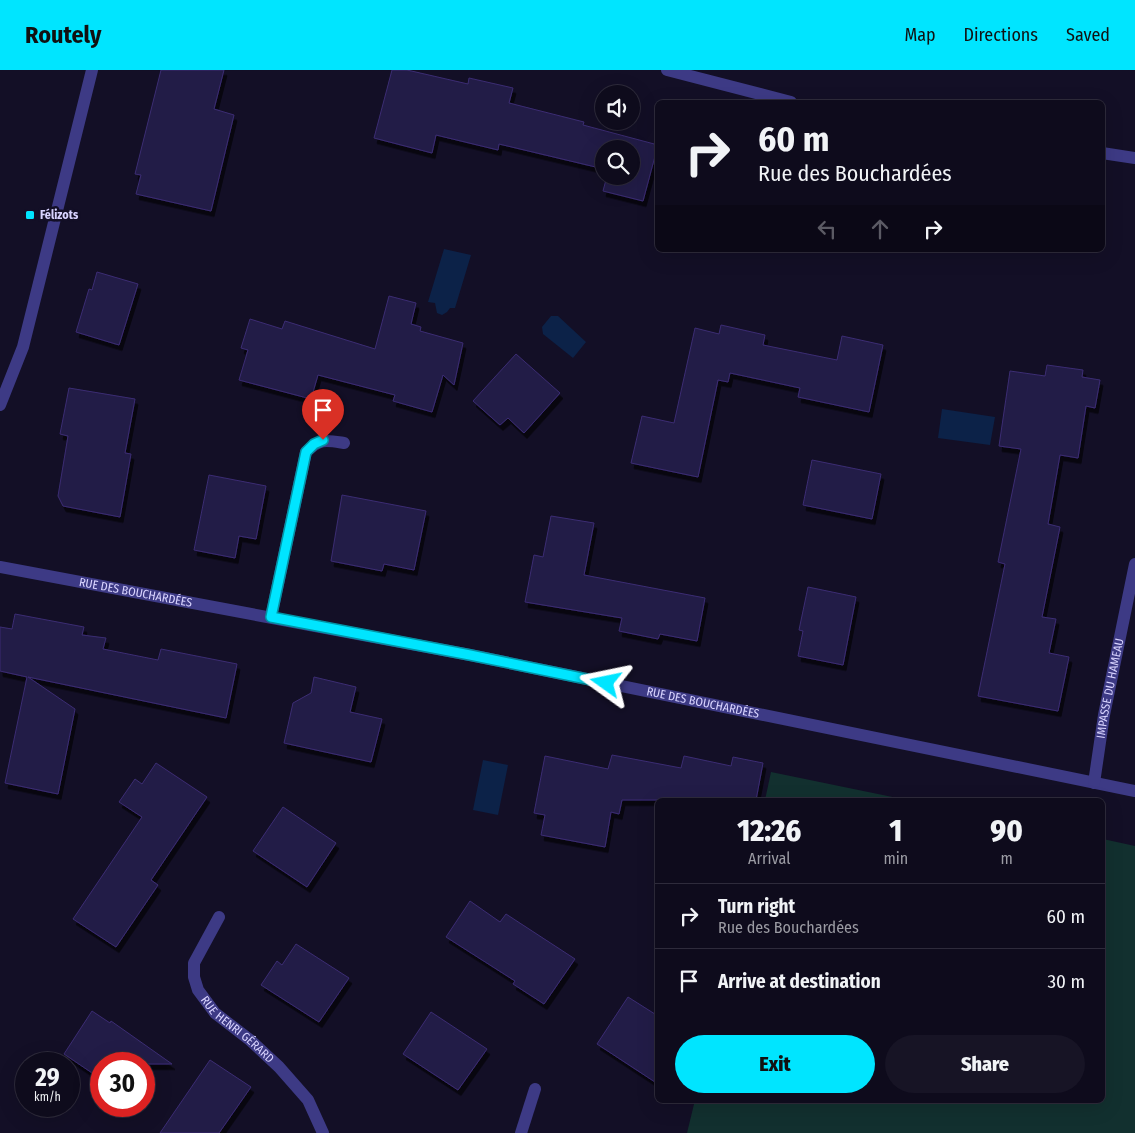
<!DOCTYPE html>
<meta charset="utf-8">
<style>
:root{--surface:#0e0b1c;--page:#171425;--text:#f1f3f6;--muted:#9b9ba3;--line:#2e2b3b;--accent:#00e5ff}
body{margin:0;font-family:"Fira Sans Condensed",sans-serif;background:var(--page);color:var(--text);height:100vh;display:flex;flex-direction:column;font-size:19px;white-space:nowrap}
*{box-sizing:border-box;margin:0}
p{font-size:16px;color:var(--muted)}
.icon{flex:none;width:28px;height:28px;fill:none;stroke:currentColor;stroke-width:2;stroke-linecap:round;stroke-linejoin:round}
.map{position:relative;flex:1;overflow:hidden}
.drawer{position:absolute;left:655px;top:728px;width:450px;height:305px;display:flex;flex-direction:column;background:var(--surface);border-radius:8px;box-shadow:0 5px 20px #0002,0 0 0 1px var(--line)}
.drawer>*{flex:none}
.banner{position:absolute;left:655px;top:30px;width:450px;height:152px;border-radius:8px;box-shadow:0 5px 20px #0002,0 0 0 1px var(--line);background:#0e0b1c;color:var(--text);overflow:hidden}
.buttons{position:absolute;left:595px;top:15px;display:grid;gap:10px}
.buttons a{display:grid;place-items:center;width:45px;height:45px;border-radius:50%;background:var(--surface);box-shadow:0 5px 20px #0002,0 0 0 1px var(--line);font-size:25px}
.speed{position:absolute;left:15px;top:982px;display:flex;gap:10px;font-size:25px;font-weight:700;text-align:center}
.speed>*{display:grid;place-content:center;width:65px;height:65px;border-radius:50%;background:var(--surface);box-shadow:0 5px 20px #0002,0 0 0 1px var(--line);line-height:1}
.speed small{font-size:12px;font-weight:400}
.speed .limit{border:8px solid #d22;background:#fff;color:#111}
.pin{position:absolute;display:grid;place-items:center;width:42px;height:42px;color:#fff;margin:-51px -21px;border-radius:50% 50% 50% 0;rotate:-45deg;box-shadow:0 0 5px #0007}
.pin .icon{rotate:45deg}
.me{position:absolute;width:55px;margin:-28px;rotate:282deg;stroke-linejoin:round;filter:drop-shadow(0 0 4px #0008)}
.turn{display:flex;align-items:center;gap:18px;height:105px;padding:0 20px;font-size:22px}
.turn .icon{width:65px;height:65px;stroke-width:2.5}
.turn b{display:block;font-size:35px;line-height:42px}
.lanes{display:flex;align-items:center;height:48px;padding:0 20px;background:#0003;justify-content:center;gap:25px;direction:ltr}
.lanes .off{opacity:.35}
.eta{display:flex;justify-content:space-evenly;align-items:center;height:85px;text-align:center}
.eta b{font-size:30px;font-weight:800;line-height:35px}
.primary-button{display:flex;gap:10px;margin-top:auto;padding:10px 20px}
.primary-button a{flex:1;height:58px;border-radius:30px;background:var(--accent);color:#111;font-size:20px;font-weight:800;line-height:58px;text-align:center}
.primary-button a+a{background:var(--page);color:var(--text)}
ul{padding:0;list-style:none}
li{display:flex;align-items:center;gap:15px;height:65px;padding:0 20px;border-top:1px solid var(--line)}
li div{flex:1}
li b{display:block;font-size:19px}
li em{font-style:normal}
header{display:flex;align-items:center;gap:30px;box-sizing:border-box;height:70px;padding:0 25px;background:var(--accent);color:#111}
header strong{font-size:24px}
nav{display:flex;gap:28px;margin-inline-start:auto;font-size:18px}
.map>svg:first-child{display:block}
</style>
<header>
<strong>Routely</strong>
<nav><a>Map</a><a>Directions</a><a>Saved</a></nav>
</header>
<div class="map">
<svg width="1135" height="1063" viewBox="0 0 1135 1063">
<defs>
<filter id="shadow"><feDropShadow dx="3" dy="5.5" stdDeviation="0" flood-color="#0009"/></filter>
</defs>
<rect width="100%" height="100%" fill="#130f26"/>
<!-- green -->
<path fill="#12302f" d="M771,702L907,730H765Z
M1103,769L1135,776V1063H687L695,1030H1102Z"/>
<!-- water -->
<path fill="#0c2248" d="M444,179L471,185L455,238H450L447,242L442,245L437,243L435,233L428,232Z
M551,246H558L586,272L573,288L543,264L542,257Z
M942,339L995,347L990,375L938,368Z
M483,690L508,695L498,745L473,740Z"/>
<!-- building -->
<path fill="#241b47" stroke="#3b2d73" filter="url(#shadow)" d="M161,0H224L214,39L234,45L211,141L136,124L141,105L135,104Z
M392,0H407L468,14L469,8L513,18L509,33L584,52L583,55L658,75L643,131L603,121L607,106H631V79H604V99L499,74L498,80L436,65L432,83L374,68Z
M97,202L138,214L119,275L76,262L89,219L92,220Z
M389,226L416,233L411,254L421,257L420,261L463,273L454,315L443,305L432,342L393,331L395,325L318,305L311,329L239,310L248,280L241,278L250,249L282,259L285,251L375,279Z
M721,255L765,265L763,275L837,290L842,266L883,275L869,342L798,327L800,318L730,303L728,312L718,310L698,407L631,393L642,346L674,353L695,258L719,264Z
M516,284L560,323L524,363L508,348L500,355L473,331Z
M1047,295L1083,300L1082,307L1100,310L1095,338L1086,336L1078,388L1060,385L1048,454L1060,457L1042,547L1056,549L1049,583L1069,587L1058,641L978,626L1005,494L998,492L1021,379L999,376L1010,301L1045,306Z
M69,318L135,329L125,383L131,384L120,447L63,436L58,426L68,366L60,364Z
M812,390L881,404L872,449L803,435Z
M209,405L266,416L256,469L239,466L235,488L194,480Z
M342,425L426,441L414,500L384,494L382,501L331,491Z
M551,446L594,453L584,505L705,528L697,571L660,564L658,569L619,561L622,548L525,532L534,485L543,487Z
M808,517L856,527L843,595L798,586L803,561L799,560Z
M15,544L84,557L82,565L106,568L103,579L158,590L161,579L237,594L226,648L28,607L75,639L58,724L5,713L27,607L0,601V557L12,559Z
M314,607L356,617L350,642L382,649L371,692L284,673L293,633L311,623Z
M612,685L681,698L684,686L731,696L733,687L763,693L756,730H622L619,744L611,742L605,777L541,765L545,745L534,743L545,686L608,699Z
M156,693L207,727L151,810L158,815L116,877L73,849L142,747L119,732L135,709L142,714Z
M283,737L336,773L307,817L253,781Z
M470,831L500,852L506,844L575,889L544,934L513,914L515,911L446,867Z
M296,874L349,908L319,952L261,915L277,891L282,895Z
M628,927L658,946V1014L597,974Z
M92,941L110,953L111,951L172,994H101V1009L64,984Z
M431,942L487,979L458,1020L403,984Z
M210,990L251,1017L219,1063H160Z"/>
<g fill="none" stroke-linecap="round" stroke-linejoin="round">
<!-- minor -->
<g stroke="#3d3a85" stroke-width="12">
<path d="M0,335L23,277L92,0"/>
<path id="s1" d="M0,497L470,585L1135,721"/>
<path d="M271,547L306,382C320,368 326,370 344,373"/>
<path id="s2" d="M1094,713L1104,645L1135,494"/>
<path id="s3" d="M219,847L194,893V907L198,920L215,943L250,970L279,997L308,1030L323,1063"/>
<path d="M521,1063L535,1019"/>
</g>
<!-- tertiary -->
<path stroke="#3d3a85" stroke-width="12" d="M667,0L791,32
M1102,83L1135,88"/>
</g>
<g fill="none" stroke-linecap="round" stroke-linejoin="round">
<!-- route casing -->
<g stroke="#0095a6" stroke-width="12">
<path id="route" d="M323,370L314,374L306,382L271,547L470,585L606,613"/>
</g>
<!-- route -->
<use href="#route" stroke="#00e5ff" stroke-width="9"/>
</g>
<!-- markers -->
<rect fill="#00e5ff" stroke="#130f26" stroke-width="2" x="25" y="140" width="10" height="10" rx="2.5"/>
<g text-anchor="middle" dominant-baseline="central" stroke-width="5" stroke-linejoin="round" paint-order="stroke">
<!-- poi labels -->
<g font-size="12" font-weight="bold" fill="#d9d4ff" stroke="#130f26" text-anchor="start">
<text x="40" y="145">Félizots</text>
</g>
<!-- street labels -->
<g font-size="12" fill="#d9d4ff" stroke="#130f26">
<text stroke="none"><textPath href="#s1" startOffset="138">RUE DES BOUCHARDÉES</textPath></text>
<text stroke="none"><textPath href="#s2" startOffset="96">IMPASSE DU HAMEAU</textPath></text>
<text stroke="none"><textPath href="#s1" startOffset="716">RUE DES BOUCHARDÉES</textPath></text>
<text stroke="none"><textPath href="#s3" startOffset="136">RUE HENRI GÉRARD</textPath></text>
</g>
</g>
</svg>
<div class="buttons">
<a><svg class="icon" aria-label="sound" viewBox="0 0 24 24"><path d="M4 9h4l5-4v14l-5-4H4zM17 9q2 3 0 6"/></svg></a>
<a><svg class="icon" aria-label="search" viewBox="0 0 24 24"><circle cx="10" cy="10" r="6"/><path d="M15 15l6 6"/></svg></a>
</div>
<div class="speed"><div>29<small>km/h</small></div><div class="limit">30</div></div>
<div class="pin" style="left:323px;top:370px;background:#d93025"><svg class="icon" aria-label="arrive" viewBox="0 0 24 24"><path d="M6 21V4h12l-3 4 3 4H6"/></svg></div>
<svg class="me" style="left:606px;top:613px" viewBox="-20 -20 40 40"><path d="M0-17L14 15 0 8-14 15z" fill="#00e5ff" stroke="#fff" stroke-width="4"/></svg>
<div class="banner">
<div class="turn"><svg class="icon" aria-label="right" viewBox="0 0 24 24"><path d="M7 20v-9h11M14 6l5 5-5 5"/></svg><div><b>60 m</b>Rue des Bouchardées</div></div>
<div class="lanes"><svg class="icon off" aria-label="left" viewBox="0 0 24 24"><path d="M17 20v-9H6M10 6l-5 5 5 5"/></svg><svg class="icon off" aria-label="ahead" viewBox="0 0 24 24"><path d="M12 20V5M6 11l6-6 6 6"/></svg><svg class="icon" aria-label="right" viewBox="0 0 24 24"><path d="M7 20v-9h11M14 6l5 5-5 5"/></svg></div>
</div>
<section class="drawer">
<div class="eta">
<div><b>12:26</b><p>Arrival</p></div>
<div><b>1</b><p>min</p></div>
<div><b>90</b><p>m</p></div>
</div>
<ul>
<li><svg class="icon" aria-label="right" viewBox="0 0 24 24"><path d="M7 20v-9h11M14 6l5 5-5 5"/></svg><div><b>Turn right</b><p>Rue des Bouchardées</p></div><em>60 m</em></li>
<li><svg class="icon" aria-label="arrive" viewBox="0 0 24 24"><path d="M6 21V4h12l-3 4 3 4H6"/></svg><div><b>Arrive at destination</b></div><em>30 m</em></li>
</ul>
<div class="primary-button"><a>Exit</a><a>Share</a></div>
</section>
</div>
